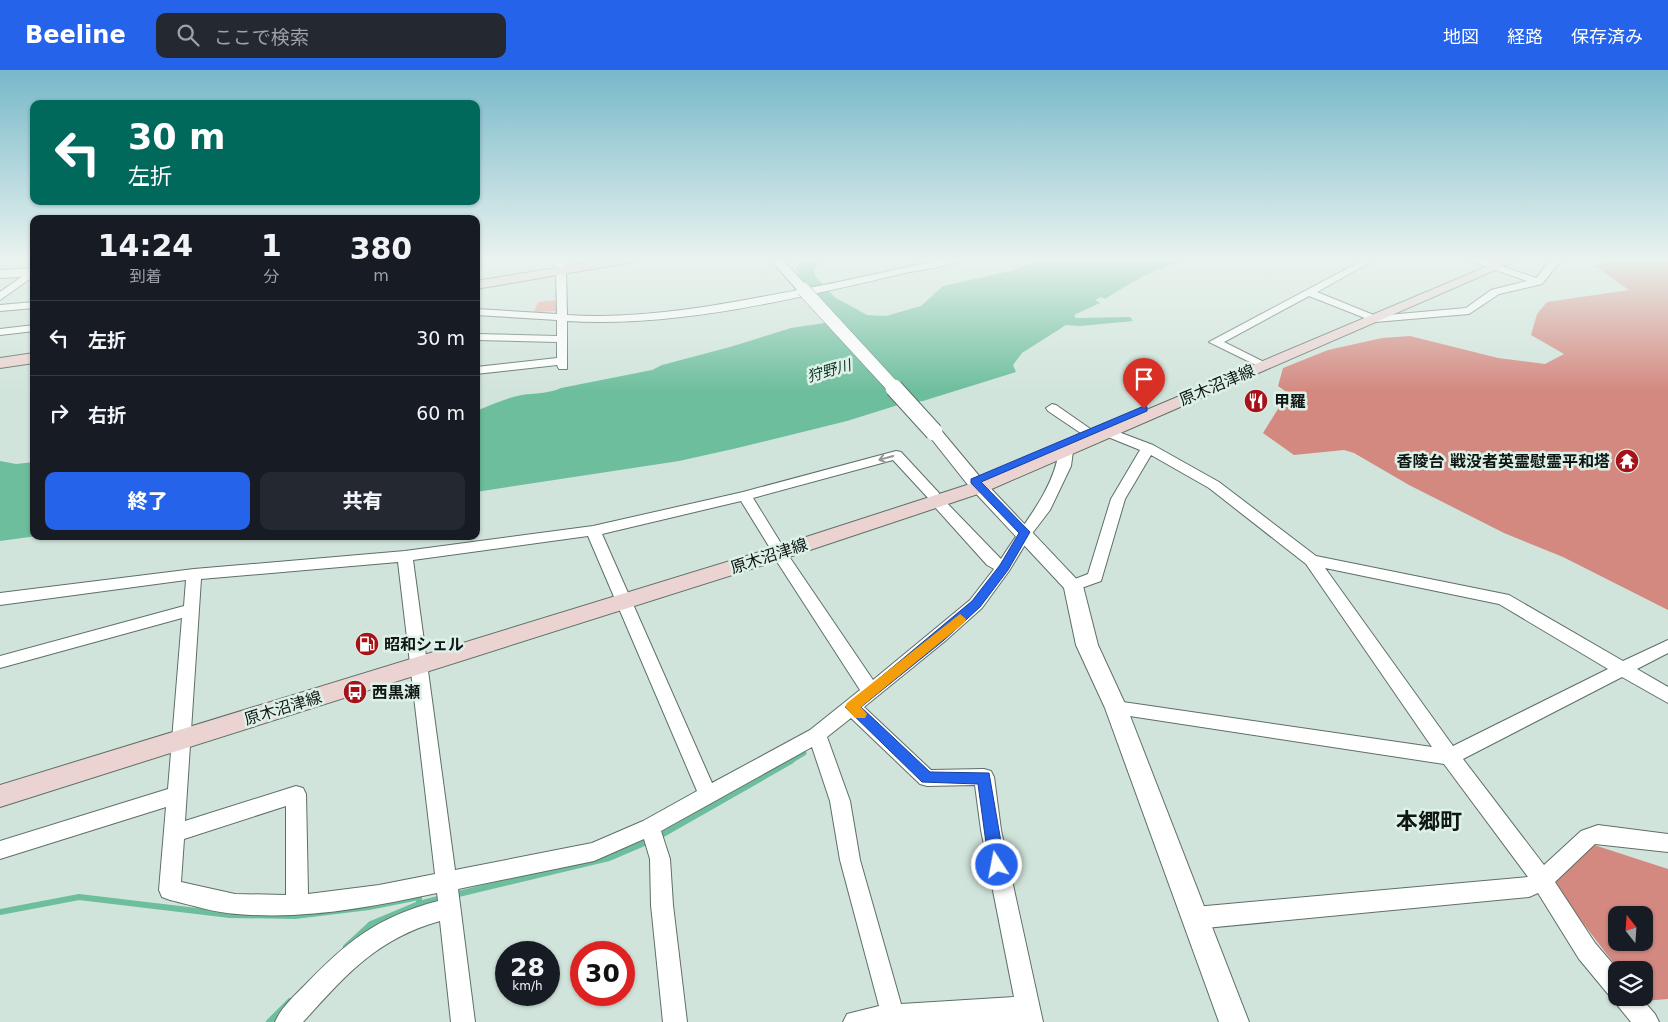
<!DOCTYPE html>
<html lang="ja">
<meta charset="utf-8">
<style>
:root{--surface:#171b24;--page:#242831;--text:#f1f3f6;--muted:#9ea1a6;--line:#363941;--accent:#2563eb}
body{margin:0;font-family:"DejaVu Sans","Noto Sans JP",sans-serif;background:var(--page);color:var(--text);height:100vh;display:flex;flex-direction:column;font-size:19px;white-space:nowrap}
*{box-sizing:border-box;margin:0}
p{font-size:16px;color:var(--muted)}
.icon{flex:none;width:28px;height:28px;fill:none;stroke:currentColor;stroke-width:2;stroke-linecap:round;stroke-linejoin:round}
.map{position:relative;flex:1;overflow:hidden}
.side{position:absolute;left:30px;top:145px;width:450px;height:325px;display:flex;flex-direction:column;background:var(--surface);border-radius:10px;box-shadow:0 1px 4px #0004}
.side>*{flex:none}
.hud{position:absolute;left:30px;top:30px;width:450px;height:105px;border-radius:10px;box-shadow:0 1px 4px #0004;background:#00695c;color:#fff;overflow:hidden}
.needle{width:32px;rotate:343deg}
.tools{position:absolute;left:1608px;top:836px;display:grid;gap:10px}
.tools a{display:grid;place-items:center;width:45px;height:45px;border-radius:10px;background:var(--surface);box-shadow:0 1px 4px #0004;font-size:25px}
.speed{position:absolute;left:495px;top:871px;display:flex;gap:10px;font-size:25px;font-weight:700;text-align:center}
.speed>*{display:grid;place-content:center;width:65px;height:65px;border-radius:50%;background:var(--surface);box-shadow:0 1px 4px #0004;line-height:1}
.speed small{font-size:12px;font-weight:400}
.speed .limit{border:8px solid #d22;background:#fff;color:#111}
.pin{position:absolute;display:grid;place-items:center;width:42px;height:42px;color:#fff;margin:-51px -21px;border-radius:50% 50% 50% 0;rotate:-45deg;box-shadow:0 0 5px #0007}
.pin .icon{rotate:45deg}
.me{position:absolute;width:55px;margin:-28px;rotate:349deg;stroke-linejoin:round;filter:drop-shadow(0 0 4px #0008)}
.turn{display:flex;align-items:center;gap:18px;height:105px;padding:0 15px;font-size:22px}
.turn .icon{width:65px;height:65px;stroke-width:2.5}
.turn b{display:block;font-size:35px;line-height:42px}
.eta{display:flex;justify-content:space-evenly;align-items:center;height:85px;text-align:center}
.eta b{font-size:30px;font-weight:800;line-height:35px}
.primary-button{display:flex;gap:10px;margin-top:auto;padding:10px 15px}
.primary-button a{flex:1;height:58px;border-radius:10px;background:var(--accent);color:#fff;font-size:20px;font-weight:800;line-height:58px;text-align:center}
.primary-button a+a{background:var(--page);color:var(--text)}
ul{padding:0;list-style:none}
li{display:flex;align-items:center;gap:15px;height:75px;padding:0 15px;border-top:1px solid var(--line)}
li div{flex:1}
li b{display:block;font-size:19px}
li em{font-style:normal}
header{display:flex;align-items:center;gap:30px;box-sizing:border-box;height:70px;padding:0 25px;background:var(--accent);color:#fff}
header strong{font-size:24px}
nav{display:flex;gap:28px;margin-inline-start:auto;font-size:18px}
.search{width:350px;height:45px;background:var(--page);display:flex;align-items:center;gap:12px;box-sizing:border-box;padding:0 18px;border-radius:10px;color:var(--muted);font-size:19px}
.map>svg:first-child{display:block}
</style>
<header>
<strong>Beeline</strong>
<div class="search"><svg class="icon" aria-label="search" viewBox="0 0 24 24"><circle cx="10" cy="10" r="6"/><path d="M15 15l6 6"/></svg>ここで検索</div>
<nav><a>地図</a><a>経路</a><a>保存済み</a></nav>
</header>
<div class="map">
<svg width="1668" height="952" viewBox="0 0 1668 952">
<rect width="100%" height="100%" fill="#d1e4db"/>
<!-- green -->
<path fill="#eaa199" d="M558,230V241L534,242L538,232Z"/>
<!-- forest -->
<path fill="#d48980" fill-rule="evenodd" d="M1620,188H1668V540L1563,487L1504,463L1409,415L1354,383L1344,380L1294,385L1263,363L1288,323L1278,316L1283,298L1328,280L1382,268L1410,266L1498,288L1545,294L1564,284L1531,265L1537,244L1547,232L1629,220L1595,196Z
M1588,773L1668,799V929L1643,931L1640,928H1644V900H1619L1553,814ZM1616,845H1644V872H1616Z"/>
<!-- water -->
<path fill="#6dbe9d" d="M1048,188H1195C1163,194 1133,211 1105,229L1101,227L1095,230L1100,233L1074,245L1076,248L1130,247L1133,251L1080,256L1066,255L1022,283L1013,295L1016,302L923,331L898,335L847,351L733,379L679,391L476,422V341C490,335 506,328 522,325C535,323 548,324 561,318L652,300L662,295L730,277L791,258L838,251L841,248L838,236L831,230L836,228L867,245L886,246L921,236L943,216L1010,201Z
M0,391L16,394L34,392V466H37L0,471Z"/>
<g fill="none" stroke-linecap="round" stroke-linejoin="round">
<!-- stream-far1 -->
<path stroke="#6dbe9d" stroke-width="5" d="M789,692L804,683"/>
<!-- stream -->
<path stroke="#6dbe9d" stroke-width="6" d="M658,767L791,691
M454,825L609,788L649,771
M0,842L79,827L230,845L295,846L369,837L419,827V834L442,828
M346,877L371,854L419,834
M269,952L290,931"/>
<!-- river -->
<path fill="#6dbe9d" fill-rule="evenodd" d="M806,188H824L814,198L815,206L871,267L874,271L871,275H857L801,211L796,197Z"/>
<!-- minor casing -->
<g stroke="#5e6f67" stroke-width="2">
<path id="minor" d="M948,188H963C954,196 918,200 905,203C799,228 676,258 567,251V299H559L557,295L476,304V297L557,288V272L476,270V264L557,266V250L476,245V239L557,244L556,200L561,197L566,200L567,245C633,249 697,239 761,227C823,216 885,202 948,188Z
M1367,188H1378L1317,222L1376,246L1466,238L1491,220L1527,211L1468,190L1467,188H1479L1536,208L1553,188H1563L1542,214L1499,224L1469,244L1375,252L1309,226L1224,272L1266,293L1268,295L1262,298L1209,272Z
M34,198V206L0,230V222Z
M34,232V238L0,241V235Z
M34,255V261L0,265V259Z
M1052,334L1056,335L1102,367L1101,370H1091L1048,341L1046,338Z
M1108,358L1153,375L1219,412L1316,486L1509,525L1623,591L1668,570V583L1637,599L1668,617V633L1622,607L1463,689L1544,795L1581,761L1598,755L1668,764V782L1595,774L1555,812L1595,873L1618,900L1616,928H1641L1655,944L1659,952H1631L1618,936L1615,927L1608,924L1579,889L1538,823L1529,827L1195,859L1187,855L1184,848L1187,841L1195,837L1528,807L1444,694L1110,643L1107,638L1110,633L1116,631L1432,677L1306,494L1209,418L1151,385L1125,429L1101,511L1073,521L1067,520L1065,516L1067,512L1088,504L1111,429L1140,380L1103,365L1102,362ZM1325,498L1499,534L1608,599L1453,676Z
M1066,377L1073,381L1071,396L1050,440L1031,465L1009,501L982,538L944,572L864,637L931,700L984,699L991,701L994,707L1001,760L1043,952H843L847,944L879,936L840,790L830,731L812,677L661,761L670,789L673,835L687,952H663L651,835L650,789L644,769L594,791L458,819L475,952H451L440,851C376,869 346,905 303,952H275C281,938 293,927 304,916C346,872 377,847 438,831L437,823C371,837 305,850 237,844C215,843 192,835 170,830L162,827L159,820L166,737L0,789V771L168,719L182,548L0,598V586L184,536L186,510L0,535V523L194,499L405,481L593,456L743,422L896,381L901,382L939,423L940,428L943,429L1001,489C1022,455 1053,422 1059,381ZM893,390L929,429L932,430L933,435L987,495L994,499L970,530L873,610L784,479L780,478L782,475L753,428ZM741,431L770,478L774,480L771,483L774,487L860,620L810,660L712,713L602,464ZM588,466L697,721L643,751L592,773L455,800L413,490ZM398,492L435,804L379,815L308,824L306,724L303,718L296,716L185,751L201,509ZM851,648L920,714L927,716L975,715L981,760L1014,927L901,934L860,790L850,731L827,667ZM286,736V825L235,824L181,812L184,769Z"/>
</g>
<!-- tertiary casing -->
<g stroke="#5e6f67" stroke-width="2">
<path id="tertiary" d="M555,188H567L565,203H557Z
M769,188H781L807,216L809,219L807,222H799Z
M34,198V206L0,208V200Z
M934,357L940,359L980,407L1083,516L1098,575L1127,638L1249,952H1219L1105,638L1076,575L1064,518L968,415L926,362Z"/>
</g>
<!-- secondary casing -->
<g stroke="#5e6f67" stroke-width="2">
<path id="secondary" d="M614,188H640L634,192L476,219V211Z
M1507,188H1523L987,421L786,488L0,737V715L772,478L973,413Z
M34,283V293L0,298V288Z"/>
</g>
<!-- minor -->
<use href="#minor" fill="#fff" fill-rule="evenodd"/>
<!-- tertiary -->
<use href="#tertiary" fill="#fff" fill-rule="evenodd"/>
<!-- secondary -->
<use href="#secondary" fill="#ebd3d1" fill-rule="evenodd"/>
<!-- tertiary-bridge-far1 casing -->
<g stroke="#5e6f67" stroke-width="14" stroke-linecap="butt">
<path id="tertiary-bridge-far1" d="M803,219L895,319"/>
</g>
<!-- tertiary-bridge casing -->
<g stroke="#5e6f67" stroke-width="19" stroke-linecap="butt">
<path id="tertiary-bridge" d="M894,318L934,362"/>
</g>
<!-- tertiary-bridge-far1 -->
<use href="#tertiary-bridge-far1" stroke="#fff" stroke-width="13"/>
<!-- tertiary-bridge -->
<use href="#tertiary-bridge" stroke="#fff" stroke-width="17"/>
</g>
<!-- one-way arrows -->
<defs><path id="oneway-shaft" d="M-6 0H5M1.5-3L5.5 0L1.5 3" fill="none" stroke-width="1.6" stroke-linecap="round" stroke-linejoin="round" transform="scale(1.25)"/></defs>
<use stroke="#939695" href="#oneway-shaft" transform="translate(886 388) rotate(165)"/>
<!-- sky -->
<linearGradient id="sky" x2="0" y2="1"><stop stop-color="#77b8ca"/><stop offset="0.59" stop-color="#eaf3ef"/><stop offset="1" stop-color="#eaf3ef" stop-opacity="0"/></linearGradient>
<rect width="1668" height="321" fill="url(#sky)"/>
<!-- route -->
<path fill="#2563eb" stroke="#184099" d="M1144,336L1147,337V341L981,412L1030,462L1008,500L980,537L943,571L861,637L930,702L989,703L1005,795L1003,800L997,802L992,800L989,795L978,714L922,712L845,637L972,531L1000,495L1019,463L971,413V409Z"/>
<!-- slow -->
<path fill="#f59e0b" d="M960,544L966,549L965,552L861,637L867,644L865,648H855L845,637L847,633Z"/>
<!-- icons -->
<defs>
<g id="restaurant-disc" transform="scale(1.25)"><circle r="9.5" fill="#a71118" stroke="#def1e8"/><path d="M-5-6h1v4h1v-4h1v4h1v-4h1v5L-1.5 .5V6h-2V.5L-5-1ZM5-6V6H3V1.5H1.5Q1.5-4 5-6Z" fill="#fff"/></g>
<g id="temple-disc" transform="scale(1.25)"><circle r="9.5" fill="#a71118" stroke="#def1e8"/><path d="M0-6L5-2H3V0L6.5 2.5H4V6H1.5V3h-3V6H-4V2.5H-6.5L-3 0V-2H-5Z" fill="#fff"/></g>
<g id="fuel-disc" transform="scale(1.25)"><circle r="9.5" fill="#a71118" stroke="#def1e8"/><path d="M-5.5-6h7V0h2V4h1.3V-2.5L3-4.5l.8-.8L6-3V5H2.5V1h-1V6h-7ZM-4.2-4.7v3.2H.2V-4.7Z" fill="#fff"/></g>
<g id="bus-disc" transform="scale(1.25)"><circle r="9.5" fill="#a71118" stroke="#def1e8"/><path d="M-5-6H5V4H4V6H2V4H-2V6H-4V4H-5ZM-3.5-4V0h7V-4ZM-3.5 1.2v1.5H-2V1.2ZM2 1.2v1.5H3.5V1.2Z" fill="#fff"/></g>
</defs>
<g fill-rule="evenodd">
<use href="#restaurant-disc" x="1256" y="331"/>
<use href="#temple-disc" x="1627" y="391"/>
<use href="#fuel-disc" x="367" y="574"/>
<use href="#bus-disc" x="355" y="622"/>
</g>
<g text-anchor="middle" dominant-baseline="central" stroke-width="5" stroke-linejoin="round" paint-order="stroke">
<!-- far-water labels -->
<g font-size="15" font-style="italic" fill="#113729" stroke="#def1e8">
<text transform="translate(829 301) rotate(-16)">狩野川</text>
</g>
<!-- street labels -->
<g font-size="16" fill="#0f1613" stroke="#def1e8">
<text transform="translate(1217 315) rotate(-23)">原木沼津線</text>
<text transform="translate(769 486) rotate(-18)">原木沼津線</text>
<text transform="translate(283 638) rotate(-17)">原木沼津線</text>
</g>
<!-- poi labels -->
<g font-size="16" font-weight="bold" fill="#0f1613" stroke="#def1e8" text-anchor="start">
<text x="1274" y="331">甲羅</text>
<text x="1610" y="391" text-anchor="end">香陵台 戦没者英霊慰霊平和塔</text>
<text x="384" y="574">昭和シェル</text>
<text x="372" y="622">西黒瀬</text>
</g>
<!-- near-quarter labels -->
<g font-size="22" font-weight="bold" fill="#0f1613" stroke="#def1e8">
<text x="1429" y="751">本郷町</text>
</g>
</g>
</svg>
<div class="tools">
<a><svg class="needle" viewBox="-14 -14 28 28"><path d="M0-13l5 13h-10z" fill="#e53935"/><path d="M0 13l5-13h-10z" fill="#9ea1a6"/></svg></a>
<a><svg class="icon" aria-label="layers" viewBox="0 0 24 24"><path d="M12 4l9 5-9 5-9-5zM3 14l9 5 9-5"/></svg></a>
</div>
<div class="speed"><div>28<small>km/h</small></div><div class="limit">30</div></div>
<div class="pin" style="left:1144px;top:339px;background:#d93025"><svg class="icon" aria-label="arrive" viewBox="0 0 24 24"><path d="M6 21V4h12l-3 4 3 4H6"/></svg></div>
<svg class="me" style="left:997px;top:795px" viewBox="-20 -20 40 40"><circle r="17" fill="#2563eb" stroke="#fff" stroke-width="3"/><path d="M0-11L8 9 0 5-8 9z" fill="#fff"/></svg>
<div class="hud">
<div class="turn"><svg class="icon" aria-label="left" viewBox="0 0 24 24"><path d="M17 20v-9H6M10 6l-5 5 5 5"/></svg><div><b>30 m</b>左折</div></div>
</div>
<section class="side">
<div class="eta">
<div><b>14:24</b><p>到着</p></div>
<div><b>1</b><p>分</p></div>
<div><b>380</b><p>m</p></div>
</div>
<ul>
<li><svg class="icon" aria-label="left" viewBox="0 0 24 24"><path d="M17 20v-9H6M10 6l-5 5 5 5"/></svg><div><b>左折</b></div><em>30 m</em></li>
<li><svg class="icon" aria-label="right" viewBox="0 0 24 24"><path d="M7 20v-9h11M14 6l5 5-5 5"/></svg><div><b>右折</b></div><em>60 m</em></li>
</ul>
<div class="primary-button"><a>終了</a><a>共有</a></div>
</section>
</div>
